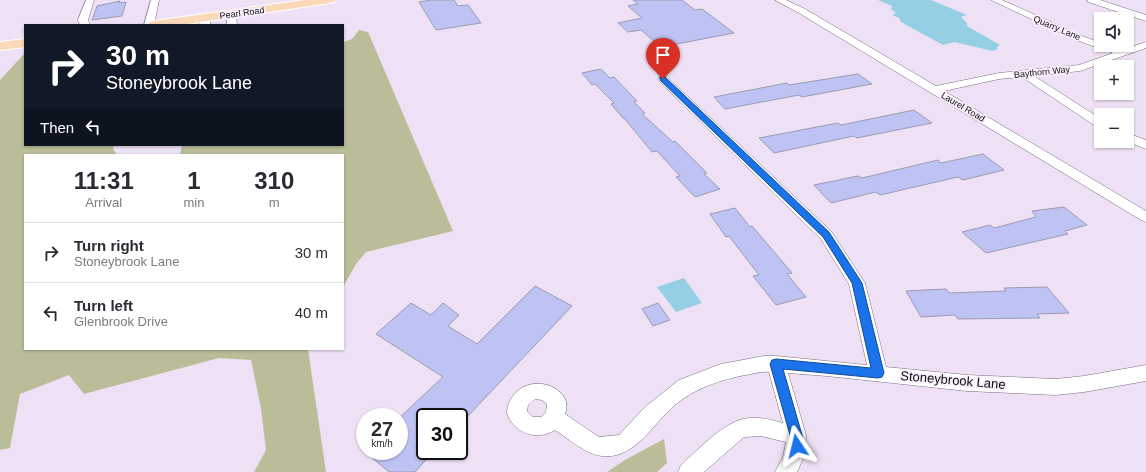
<!DOCTYPE html>
<meta charset="utf-8">
<style>
:root{--surface:#fff;--page:#f7f7f7;--text:#2b2b33;--muted:#7c7c81;--line:#e1e1e2}
body{margin:0;font-family:Arial,sans-serif;background:var(--page);color:var(--text);height:100vh;display:flex;flex-direction:column;font-size:15px;white-space:nowrap}
*{box-sizing:border-box;margin:0}
p{font-size:13px;color:var(--muted)}
.icon{flex:none;width:22px;height:22px;fill:none;stroke:currentColor;stroke-width:2;stroke-linecap:round;stroke-linejoin:round}
.map{position:relative;flex:1;overflow:hidden}
.panel{position:absolute;left:24px;top:154px;width:320px;height:196px;display:flex;flex-direction:column;background:var(--surface);border-radius:0px;box-shadow:0 1px 3px #0004}
.panel>*{flex:none}
.top-card{position:absolute;left:24px;top:24px;width:320px;height:122px;border-radius:0px;box-shadow:0 1px 3px #0004;background:#111827;color:#fff;overflow:hidden}
.controls{position:absolute;left:1094px;top:12px;display:grid;gap:8px}
.controls a{display:grid;place-items:center;width:40px;height:40px;border-radius:0px;background:var(--surface);box-shadow:0 1px 3px #0004;font-size:20px}
.speed{position:absolute;left:356px;top:408px;display:flex;gap:8px;font-size:20px;font-weight:700;text-align:center}
.speed>*{display:grid;place-content:center;width:52px;height:52px;border-radius:50%;background:var(--surface);box-shadow:0 1px 3px #0004;line-height:1}
.speed small{font-size:10px;font-weight:400}
.speed .limit{border:2px solid #111;border-radius:6px;background:#fff;color:#111}
.pin{position:absolute;display:grid;place-items:center;width:34px;height:34px;color:#fff;margin:-41px -17px;border-radius:50% 50% 50% 0;rotate:-45deg;box-shadow:0 0 4px #0007}
.pin .icon{rotate:45deg}
.me{position:absolute;width:44px;margin:-22px;rotate:350deg;stroke-linejoin:round;filter:drop-shadow(0 0 3px #0008)}
.turn{display:flex;align-items:center;gap:14px;height:84px;padding:0 16px;font-size:18px}
.turn .icon{width:52px;height:52px;stroke-width:2.5}
.turn b{display:block;font-size:28px;line-height:34px}
.then{display:flex;align-items:center;height:38px;padding:0 16px;background:#0003;gap:8px;font-size:15px}
.eta{display:flex;justify-content:space-evenly;align-items:center;height:68px;text-align:center}
.eta b{font-size:24px;font-weight:700;line-height:28px}
ul{padding:0;list-style:none}
li{display:flex;align-items:center;gap:12px;height:60px;padding:0 16px;border-top:1px solid var(--line)}
li div{flex:1}
li b{display:block;font-size:15px}
li em{font-style:normal}
.map>svg:first-child{display:block}
</style>
<div class="map">
<svg width="1146" height="472" viewBox="0 0 1146 472">
<rect width="100%" height="100%" fill="#efe1f5"/>
<!-- green -->
<path fill="#babd98" d="M359,30L368,32L453,231L366,252L356,264L343,287V155H180L182,145H343V42L352,39Z
M25,53V145H114L113,149L117,155H25V349H308L326,472H254L266,450L261,408L251,360L219,358L84,394L69,375L20,394L10,448L0,450V80Z
M664,439L667,463L657,472H607L625,460Z"/>
<!-- water -->
<path fill="#94cfe4" d="M878,0H931L967,15L961,17L967,23V26L1000,45L997,47L998,49L993,51L954,42L943,45L901,22L899,18L892,15L896,13L891,9L892,6Z
M684,278L702,303L676,312L657,287Z"/>
<!-- building -->
<path fill="#bfc3f3" stroke="#9a9cb2" d="M431,0H454L458,6L468,5L481,23L436,30L419,2Z
M633,0H682L695,10L702,9L734,33L661,47L641,30L628,32L618,23L642,18L628,6L638,4Z
M120,1L119,3L126,2L122,16L92,20L97,6Z
M601,69L610,78L614,77L637,101L634,102L645,113L642,114L673,142L675,141L707,173L704,174L720,189L695,197L676,177L680,176L657,151L652,152L624,118H623L611,104L614,103L595,84L592,85L582,73Z
M858,74L872,84L802,97L799,95L725,109L714,97L787,83L789,85Z
M914,110L932,123L857,138L854,136L774,153L759,138L838,123L841,125Z
M983,154L1004,170L963,180L958,177L880,195L876,192L831,203L814,185L858,176L862,178L938,160L941,163Z
M1064,207L1087,225L1065,231L1068,234L986,253L962,232L990,225L994,228L1036,217L1032,211Z
M735,208L750,227L752,226L792,273L787,274L806,297L776,305L753,276L759,275L729,236L726,237L710,214Z
M535,286L572,306L467,417H425V451H434L415,472H389L364,451H399V418L443,377L376,334L411,303L431,315L443,303L459,315L448,326L477,344Z
M1047,287L1069,313L1037,314L1040,318L958,319L955,315L921,317L906,291L946,289L950,293L1006,291L1004,288Z
M658,303L670,320L653,326L642,309Z"/>
<g fill="none" stroke-linecap="round" stroke-linejoin="round">
<!-- minor casing -->
<g stroke="#7a6d7f" stroke-width="1">
<path id="minor" d="M86,0H94L88,20L90,25H80L78,20Z
M151,0H159L154,25H144Z
M775,0H786L805,9L936,86L999,73L1079,65L1113,53L1076,40L991,0H1002L1082,36L1101,43V45H1108L1122,50L1146,42V48L1080,71L1034,76L1101,119V128L1097,127L1022,77L999,79L944,91L1146,211V222L1141,220L799,13Z
M1087,0H1100L1146,15V21L1088,2Z
M231,11L236,14L237,25H227L226,14Z
M206,15L211,18L210,25H200L201,18Z
M663,76L667,77L831,231L865,283L886,367L967,375L1056,379L1084,376L1146,365V381L1084,392L1056,395L967,391L827,376L788,373L806,435L805,454L797,472H775L783,457L786,442L761,436L744,437L704,472H678L681,465C699,449 725,420 749,418C761,417 772,420 783,423L769,372C761,371 753,374 745,375C720,380 696,388 676,404C653,423 635,460 602,456C585,454 569,439 555,430C551,432 545,435 541,435C526,437 511,427 507,413C507,409 508,404 510,401C525,369 576,386 565,414L599,437L619,435L645,407L679,380L721,364L764,356H776L867,365L849,284L821,239L659,81L658,79L659,77ZM535,399L542,400L547,404L546,412L541,417H533L527,411L528,405Z
M1127,133L1146,140V149L1126,141Z"/>
</g>
<!-- major casing -->
<g stroke="#fff" stroke-width="2">
<path id="major" d="M305,0H336L334,2L330,3L180,25H148L150,22L154,21Z
M25,39V47L0,50V42Z"/>
</g>
<!-- minor -->
<use href="#minor" fill="#fff" fill-rule="evenodd"/>
<!-- major -->
<use href="#major" fill="#fbd8b7" fill-rule="evenodd"/>
</g>
<!-- route -->
<path fill="#1a73e8" stroke="#114b97" d="M660,77H665L829,232L862,283L884,373L882,377L878,378L783,369L802,435L803,446L801,450L797,451L792,450L790,435L770,364L772,360L776,359L871,368L852,283L823,237L660,80Z"/>
<g text-anchor="middle" dominant-baseline="central" stroke-width="3.5" stroke-linejoin="round" paint-order="stroke">
<!-- far-street labels -->
<g font-size="9" fill="#110d13" stroke="#f9f0fd">
<text transform="translate(242 13) rotate(-8)">Pearl Road</text>
<text transform="translate(1057 28) rotate(23)">Quarry Lane</text>
<text transform="translate(1042 72) rotate(-6)">Baythorn Way</text>
<text transform="translate(963 107) rotate(31)">Laurel Road</text>
</g>
<!-- near-street labels -->
<g font-size="13" fill="#110d13" stroke="#f9f0fd">
<text transform="translate(953 380) rotate(5)">Stoneybrook Lane</text>
</g>
</g>
</svg>
<div class="controls">
<a><svg class="icon" aria-label="sound" viewBox="0 0 24 24"><path d="M4 9h4l5-4v14l-5-4H4zM17 9q2 3 0 6"/></svg></a>
<a>+</a>
<a>−</a>
</div>
<div class="speed"><div>27<small>km/h</small></div><div class="limit">30</div></div>
<div class="pin" style="left:663px;top:79px;background:#d93025"><svg class="icon" aria-label="arrive" viewBox="0 0 24 24"><path d="M6 21V4h12l-3 4 3 4H6"/></svg></div>
<svg class="me" style="left:797px;top:446px" viewBox="-20 -20 40 40"><path d="M0-17L14 15 0 8-14 15z" fill="#1a73e8" stroke="#fff" stroke-width="4"/></svg>
<div class="top-card">
<div class="turn"><svg class="icon" aria-label="right" viewBox="0 0 24 24"><path d="M7 20v-9h11M14 6l5 5-5 5"/></svg><div><b>30 m</b>Stoneybrook Lane</div></div>
<div class="then">Then<svg class="icon" aria-label="left" viewBox="0 0 24 24"><path d="M17 20v-9H6M10 6l-5 5 5 5"/></svg></div>
</div>
<section class="panel">
<div class="eta">
<div><b>11:31</b><p>Arrival</p></div>
<div><b>1</b><p>min</p></div>
<div><b>310</b><p>m</p></div>
</div>
<ul>
<li><svg class="icon" aria-label="right" viewBox="0 0 24 24"><path d="M7 20v-9h11M14 6l5 5-5 5"/></svg><div><b>Turn right</b><p>Stoneybrook Lane</p></div><em>30 m</em></li>
<li><svg class="icon" aria-label="left" viewBox="0 0 24 24"><path d="M17 20v-9H6M10 6l-5 5 5 5"/></svg><div><b>Turn left</b><p>Glenbrook Drive</p></div><em>40 m</em></li>
</ul>
</section>
</div>
